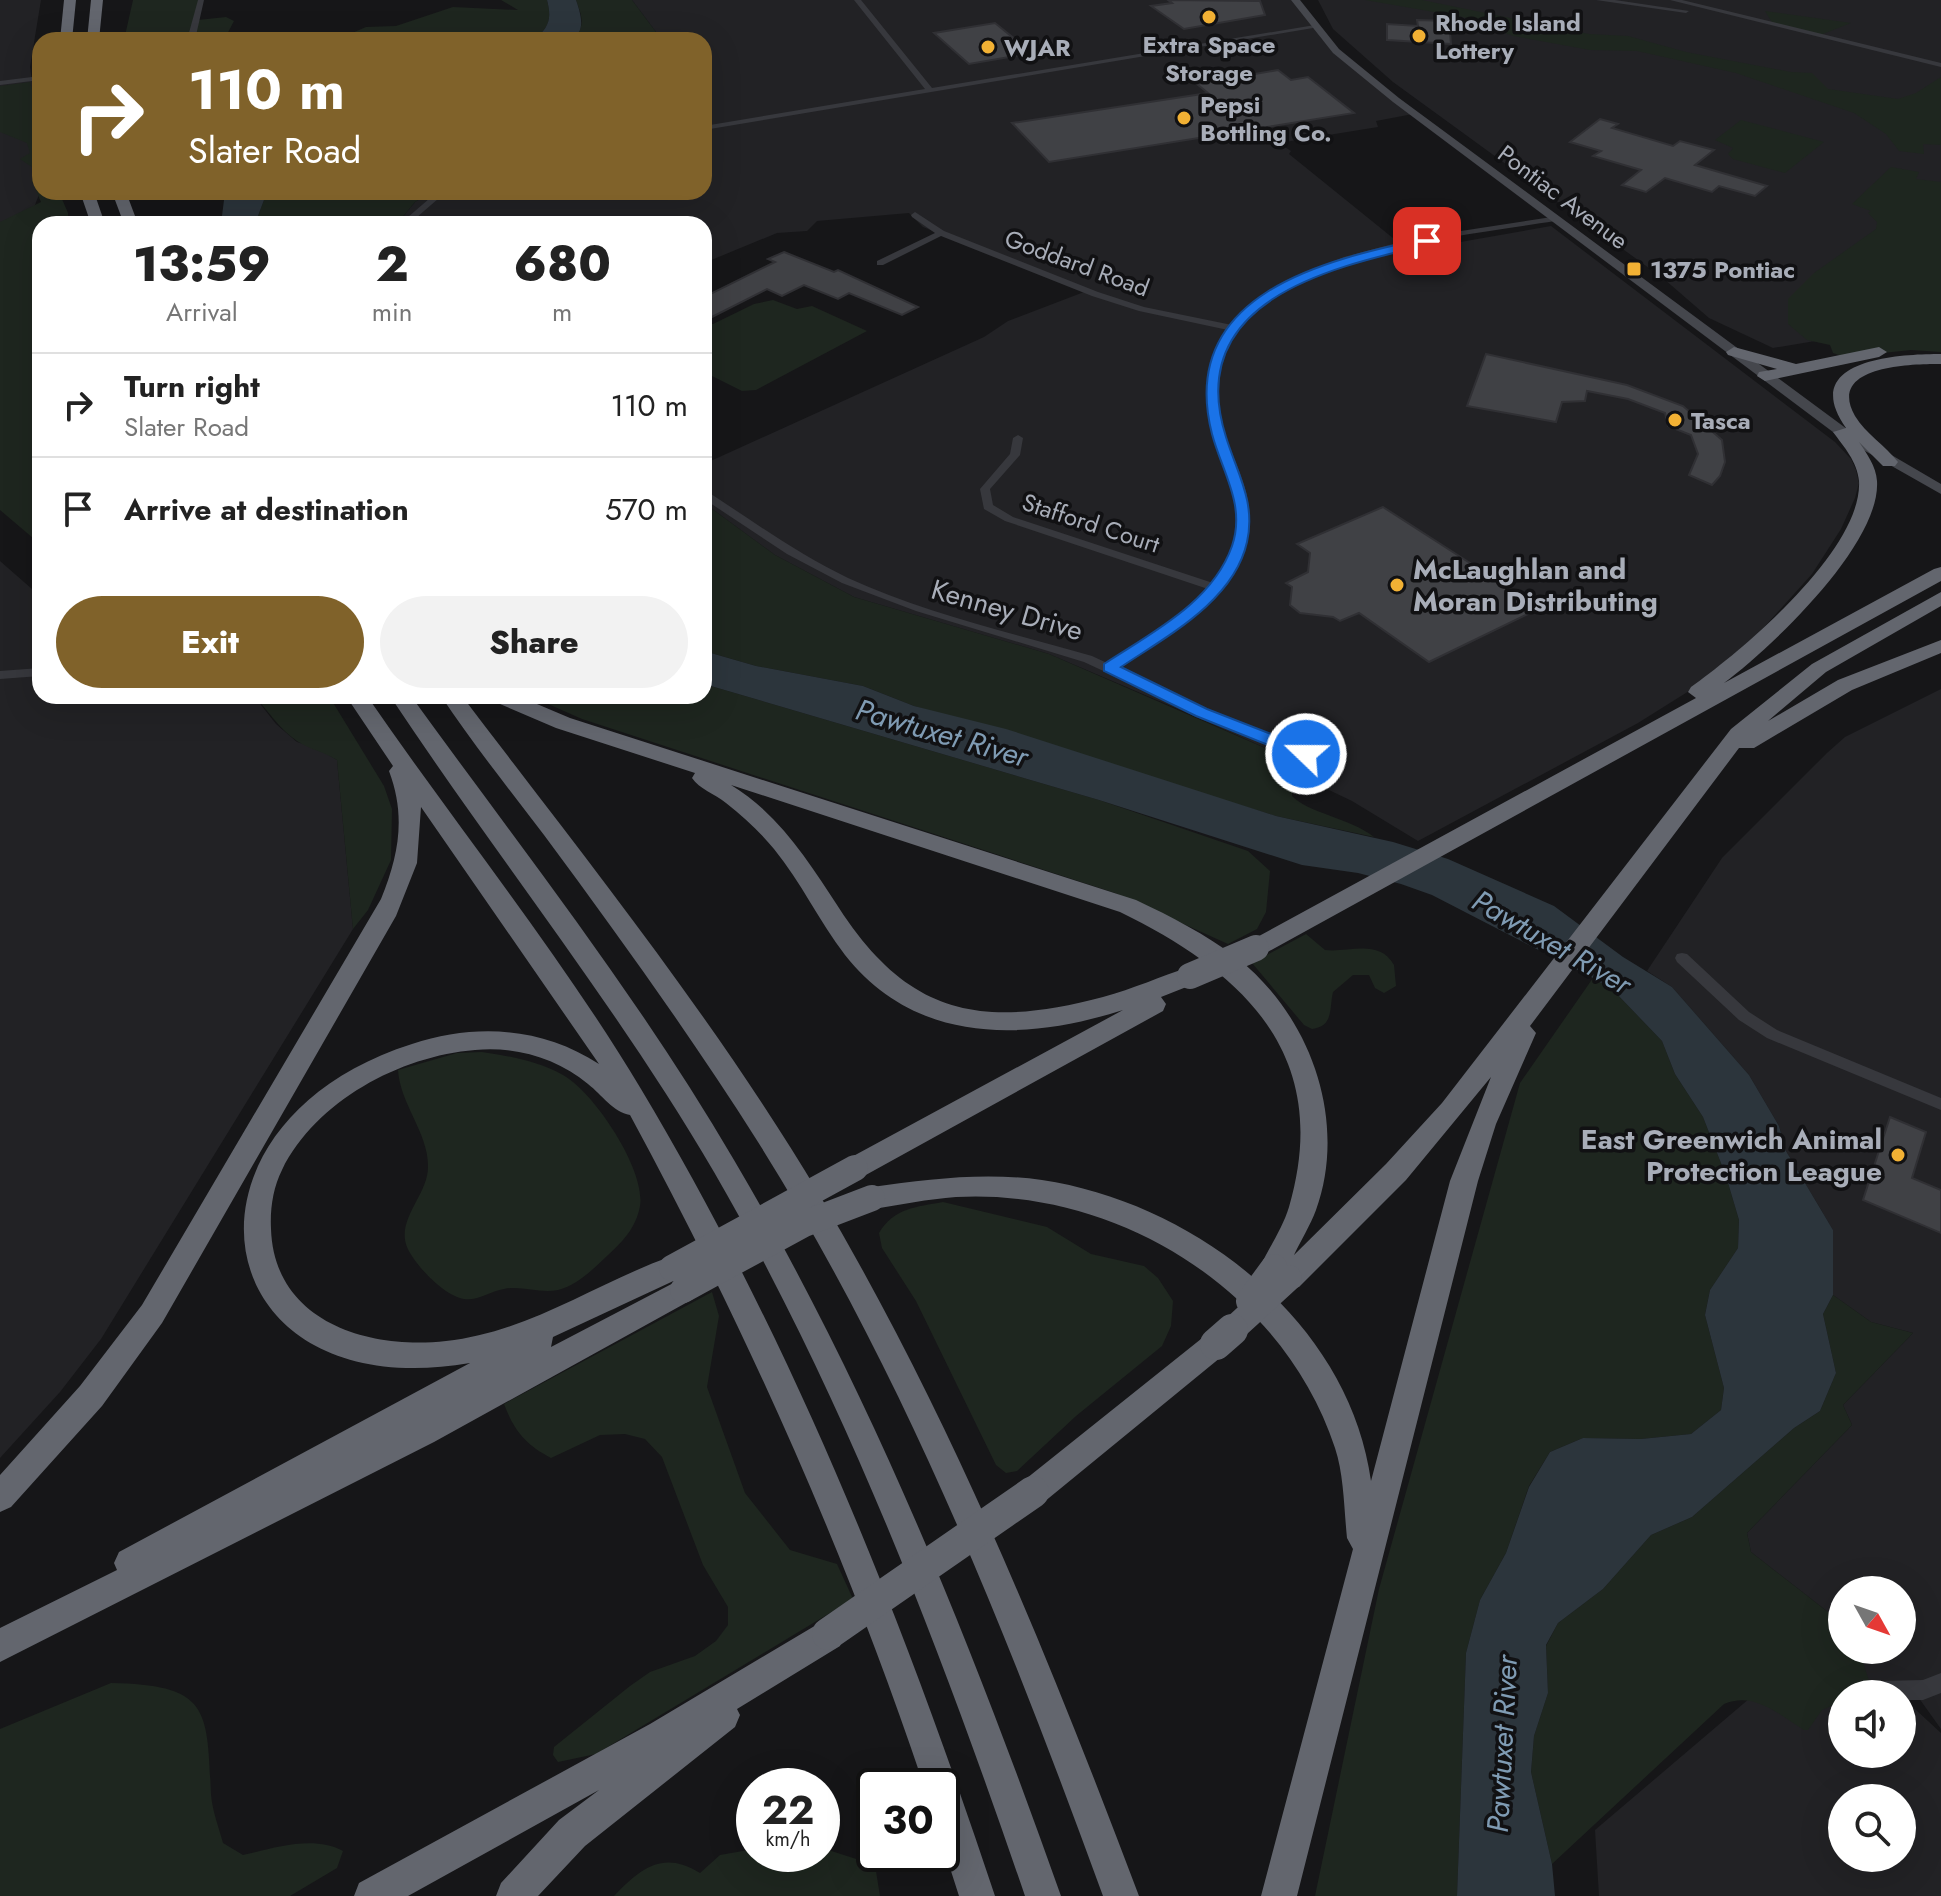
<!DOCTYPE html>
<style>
:root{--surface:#fff;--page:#f2f2f2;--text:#222;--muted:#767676;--line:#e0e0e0;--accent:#80622a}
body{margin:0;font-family:Jost,sans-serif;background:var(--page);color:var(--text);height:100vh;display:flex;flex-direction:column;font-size:30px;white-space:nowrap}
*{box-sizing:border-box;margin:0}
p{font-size:26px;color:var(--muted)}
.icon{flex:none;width:44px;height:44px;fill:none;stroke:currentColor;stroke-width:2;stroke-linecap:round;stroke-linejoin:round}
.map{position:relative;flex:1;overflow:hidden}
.side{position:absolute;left:32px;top:216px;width:680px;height:488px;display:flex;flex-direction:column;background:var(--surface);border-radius:24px;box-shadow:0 8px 32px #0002}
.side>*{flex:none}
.top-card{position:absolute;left:32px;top:32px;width:680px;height:168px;border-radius:24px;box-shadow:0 8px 32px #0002;background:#80622a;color:#fff;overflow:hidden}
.needle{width:52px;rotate:130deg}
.controls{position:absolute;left:1828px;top:1576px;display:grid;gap:16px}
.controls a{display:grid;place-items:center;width:88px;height:88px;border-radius:50%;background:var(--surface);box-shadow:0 8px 32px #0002;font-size:40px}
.speed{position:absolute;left:736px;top:1768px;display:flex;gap:16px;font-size:40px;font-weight:700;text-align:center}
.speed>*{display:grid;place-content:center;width:104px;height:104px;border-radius:50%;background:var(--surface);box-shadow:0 8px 32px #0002;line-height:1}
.speed small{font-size:20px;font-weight:400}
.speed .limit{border:4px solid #111;border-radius:12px;background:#fff;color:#111}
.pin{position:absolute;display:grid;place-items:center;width:68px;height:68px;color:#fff;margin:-34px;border-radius:16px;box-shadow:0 4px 12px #0006}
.me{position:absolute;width:88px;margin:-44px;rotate:292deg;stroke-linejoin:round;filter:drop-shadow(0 0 6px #0008)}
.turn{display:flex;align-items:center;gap:28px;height:168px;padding:0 24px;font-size:36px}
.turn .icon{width:104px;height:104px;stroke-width:2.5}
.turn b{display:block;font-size:56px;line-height:68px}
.eta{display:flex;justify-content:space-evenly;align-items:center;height:136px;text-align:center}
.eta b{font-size:48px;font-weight:800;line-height:56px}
.primary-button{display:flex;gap:16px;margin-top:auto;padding:16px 24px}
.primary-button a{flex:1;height:92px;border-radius:48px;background:var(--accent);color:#fff;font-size:32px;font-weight:800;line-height:92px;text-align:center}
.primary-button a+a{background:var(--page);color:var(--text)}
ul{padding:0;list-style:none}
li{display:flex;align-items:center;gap:24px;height:104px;padding:0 24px;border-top:2px solid var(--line)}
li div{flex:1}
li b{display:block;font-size:30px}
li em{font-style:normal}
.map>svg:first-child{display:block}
</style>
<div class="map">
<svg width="1941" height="1896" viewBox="0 0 1941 1896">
<rect width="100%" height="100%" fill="#161618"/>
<!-- built -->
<path fill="#222225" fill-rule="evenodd" d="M0,0H41L30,67L40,137V192L33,210L0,223Z
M632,0H1298L1322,39L1413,114L1376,121L1378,127L1279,143L1291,151L1289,154L1409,251L1551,226L1835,442L1851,459L1856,470L1859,483L1855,498L1841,529L1812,574L1756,636L1689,691L1638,723L1418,841L1352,801L1306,779L1295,771L1293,760L1171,706L1049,654L854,597L775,555L704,503V464L984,337L1008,321L1084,292L923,227L909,213L817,221L807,231L777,233L704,263V224H397L415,202L432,192H704V40H662Z
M1318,0H1941V336L1887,329L1773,348L1709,318L1664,279L1393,82L1333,29Z
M0,561L40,596V696H254L276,724L297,742L318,748L337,760L353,929L101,1339L60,1392L0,1458Z
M1941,689V1729L1916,1694H1842V1754H1902V1697L1941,1733V1896H1599L1595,1830L1830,1630L1842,1650L1861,1657L1859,1650H1902V1590H1842V1623L1751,1552L1747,1533L1852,1425L1843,1405L1913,1333L1871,1322L1833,1295V1230L1786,1151L1779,1126L1749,1075L1672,987L1647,971L1722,858L1827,753L1845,737ZM1842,1798H1902V1858H1842Z"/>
<!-- green -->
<path fill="#1e261f" d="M133,0H199L198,20L226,17L234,21L224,40H124Z
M501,0H547C552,19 549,27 534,40H336L366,27L396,26L453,7L518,10Z
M576,0H632L662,40H570C587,28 582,17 576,0Z
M1365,0H1422L1589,34L1628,36L1686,52L1791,72L1812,73L1828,89L1898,99L1916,93L1941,77V145L1923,144L1924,154L1899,151L1886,134L1854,113L1736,73L1637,51L1590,50L1513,36L1463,17Z
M1765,11L1851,23L1818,36L1773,24Z
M30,82L40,118V192H59L68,213V224H40V544L0,510V222L41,202L32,181L38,171L20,159L30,153L27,143L0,132V86Z
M1741,120L1824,142L1785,173L1733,159L1728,154L1733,148L1715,140Z
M1891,167L1919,172L1916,179L1941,182V352L1911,350L1845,357L1833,353L1830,345L1807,340L1788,324V299L1814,273L1876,229L1877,222L1868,213L1871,211L1852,204Z
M267,192H432L415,202L397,224H255Z
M773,300L797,309L812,306L867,331L756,390L742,391L704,372V323L713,324L754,304Z
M704,503L775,555L854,597L1049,654L1293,760L1292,796C1308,813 1350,818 1374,837L1276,816L914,706L863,686L756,666L704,651Z
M704,684L1099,800L1248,851L1270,871L1266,912L1257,929L1228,944L1115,893L582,719L530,696H704Z
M254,696H329L384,786L392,809L391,860L368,910L353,929L337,760C324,752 309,749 297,741C279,729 269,711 254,696Z
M1306,934L1325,950C1348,953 1379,938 1394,965L1396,986L1384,993L1375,988L1369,975H1353L1333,992C1329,1009 1334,1026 1312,1029L1304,1025L1252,963Z
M1593,978L1614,991L1662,1041L1675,1074L1703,1117L1726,1176L1739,1220L1738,1248L1710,1290L1705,1315L1724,1388L1721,1410L1691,1434L1641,1439L1583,1438L1550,1452L1529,1486L1506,1553L1480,1600L1466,1653L1457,1896H1315L1379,1589L1520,1083Z
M482,1052C510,1056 538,1061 563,1075C594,1092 646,1170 640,1206C636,1228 623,1241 607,1256C593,1269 578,1285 558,1290C540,1294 522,1285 504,1289C491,1291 478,1301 464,1299C444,1296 414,1264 407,1247C396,1219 428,1195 428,1167C429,1134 400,1104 398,1070L457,1053Z
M943,1202L1047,1227L1091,1254L1144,1266L1158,1278L1173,1301L1171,1326L1162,1346L1076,1416L1017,1471L1006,1473L996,1465L916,1301L882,1248L879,1233C894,1208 916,1207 943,1202Z
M712,1292L719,1316L707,1387L745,1493L790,1550L837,1564L853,1599L596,1754L558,1762L553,1755L554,1747L630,1686L650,1672L695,1656L716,1641L728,1625V1607L703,1565L662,1457L645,1439L625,1434L600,1435L551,1458C526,1445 514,1431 504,1404Z
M1833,1295L1871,1322L1913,1333L1843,1405L1852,1425L1747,1533L1751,1552L1842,1623V1650H1859L1872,1690L1842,1694V1701L1822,1710L1808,1730H1804C1778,1714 1754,1691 1724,1704L1552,1864L1531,1772L1534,1736L1548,1693L1546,1646L1558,1623L1603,1589L1651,1535L1692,1517L1794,1428L1820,1411L1836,1373L1823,1314Z
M111,1683C210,1685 207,1709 211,1794C212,1810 219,1828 223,1843L243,1855C275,1848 313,1835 343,1851L337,1868L290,1896H0V1729Z
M822,1848L875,1865L880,1896H614C641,1868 663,1850 700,1873L720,1855L754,1849V1854H822Z"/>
<!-- water -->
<path fill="#2c353c" d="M547,0H576C592,44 569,40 534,40C549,27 552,19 547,0Z
M225,192H267L255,224H221Z
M704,651L756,666L863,686L914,706L1006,729L1276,816L1393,842L1448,859L1554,906L1623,957L1672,987L1749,1075L1779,1126L1786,1151L1833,1230V1295L1823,1314L1836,1373L1820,1411L1794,1428L1692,1517L1651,1535L1603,1589L1558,1623L1546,1645L1548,1693L1534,1736L1531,1772L1552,1864L1555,1896H1457L1466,1653L1480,1600L1506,1553L1529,1487L1550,1452L1583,1438L1641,1439L1691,1434L1721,1410L1724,1388L1705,1315L1710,1290L1738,1248L1739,1220L1726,1176L1703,1117L1675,1074L1662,1041L1614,991L1593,978L1432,895L1401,884L1358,873L1302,865L1099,800L704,684Z"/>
<!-- building -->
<path fill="#404145" stroke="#303034" stroke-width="2" d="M1168,0L1260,1L1265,15L1184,29L1151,6L1172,3Z
M1417,20L1449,21L1451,44L1387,40V24L1418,26Z
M995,23L1032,53L969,64L934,33Z
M1278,70L1291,80L1308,77L1354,113L1049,162L1012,123L1208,93L1197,84Z
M1600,119L1618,124L1612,128L1673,146L1680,141L1714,150L1695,165L1767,186L1755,196L1719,186L1712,192L1665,178L1646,192L1622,185L1641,170L1593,156L1601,151L1570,142Z
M784,252L834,272L838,270L918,307L902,315L849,293L838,299L804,285L782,296L767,289L704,321V297L775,262L768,259Z
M1486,354L1627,385L1683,406L1722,440L1725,462L1720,476L1712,485L1689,475L1698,454L1691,435L1668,426L1665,413L1628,399L1587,391L1585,401L1562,402L1556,422L1467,406Z
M1383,507L1515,592L1538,609L1429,662L1359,613L1340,621L1333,617L1300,613L1290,605L1292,587L1286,583L1308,572L1310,553L1297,544Z
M1890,1117L1926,1132L1912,1178L1941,1190V1233L1863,1200Z"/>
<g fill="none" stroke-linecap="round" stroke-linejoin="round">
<!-- minor -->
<path fill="#37383d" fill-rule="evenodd" d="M198,0H204L195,40H187Z
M854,0H861L932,88L1315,25L1319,27L704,130V126L925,89Z
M1596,0H1615L1689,11L1686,13Z
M1670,0H1682L1941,63V67Z
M40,76V80L0,85V81Z
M437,192H446L409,224H400Z
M915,212L944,231L1098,292L1144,307L1232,325L1249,305L1292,278L1344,257L1404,241L1461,231L1558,216V220L1555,221C1466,235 1326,249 1256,309C1233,328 1219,358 1216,388C1212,437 1259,481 1248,534C1236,599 1168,635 1117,668L1206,709L1310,751L1312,754L1310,757H1302L1198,715L1084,662L916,611L842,583L787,554L704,499V491L708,492C754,522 798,554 848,578C924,613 1012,633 1092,656L1107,663L1167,625L1208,589L1005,521L984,509L980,489L1010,454L1013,438L1018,435L1023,438L1020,455L990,489L993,505L1013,517L1213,583C1255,533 1235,490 1216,436C1211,421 1205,404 1206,388C1207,380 1210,371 1212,363C1216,350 1219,341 1228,330L1139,311L1092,296L941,236L883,265H877V261L935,233L912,217L911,215Z
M40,668V676L0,679V671Z
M1682,953L1687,954L1749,1012L1777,1030L1941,1098V1110L1767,1038L1739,1020L1677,962L1675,958L1677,954Z
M1941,1673V1693L1923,1700H1902V1694H1873L1872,1691L1875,1684L1882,1681L1923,1680Z"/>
<!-- secondary -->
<path fill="#45474d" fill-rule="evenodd" d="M1291,0H1300L1339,49L1399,98L1847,429L1941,484V494L1837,435L1393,102L1333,53Z"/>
<!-- motorway -->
<path fill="#63666e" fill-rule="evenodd" d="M64,0H76L72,40H60Z
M91,0H103L99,40H87Z
M80,192H94L105,224H91Z
M112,192H126L138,224H124Z
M1734,347L1796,364L1879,347L1887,352L1879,357L1765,381L1757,376L1759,372L1777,369L1728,355L1726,352Z
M1941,354V364C1912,364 1826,365 1855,416C1866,434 1885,445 1898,462L1895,466H1883L1859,442C1867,454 1876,466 1877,481C1881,544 1771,648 1724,683L1934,569L1941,567V581L1264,954H1248L1244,948L1248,942L1696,698L1688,692L1691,687C1742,651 1863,549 1859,481C1857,461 1844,447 1833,432L1846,428C1798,360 1896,354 1941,354Z
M1941,592V606L1826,672L1768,721L1838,680L1941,640V653L1852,690L1754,748H1739L1530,1026L1536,1033L1496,1124L1478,1181L1297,1896H1261L1353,1549L1347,1538C1344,1509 1344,1475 1335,1448C1284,1292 1119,1188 956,1197C928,1199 900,1205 872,1209L862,1206L858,1198L862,1190L872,1187C929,1179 984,1172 1042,1180C1195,1203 1349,1322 1371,1481L1450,1181L1491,1077L1406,1180L1299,1287L1289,1290L1279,1287L1275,1279L1264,1276L1260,1267C1269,1248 1283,1227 1289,1207C1333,1056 1245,973 1120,912L731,785C779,814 809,862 839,908C909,1016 982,1029 1103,997C1133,989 1161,976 1190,967L1199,970L1202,976L1199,982L1161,997L1166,1004L1163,1011L864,1176L855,1179L846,1176L842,1168L846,1160L1123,1010C1023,1042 915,1044 845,955C819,921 801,882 774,849C760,832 744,817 726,803C715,794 699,789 692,778L695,773L556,728L493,701L490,696H518L570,718L1136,900C1172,917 1205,934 1237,958C1311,1016 1348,1121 1316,1210C1310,1226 1301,1240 1294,1255L1386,1164L1442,1103L1731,729L1812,664Z
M346,696H367C457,827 559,952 641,1089C793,1343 902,1616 995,1896H959L942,1843V1786H924C846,1553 747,1331 630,1115C613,1112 602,1095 588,1084C557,1058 515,1046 475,1050C400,1056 316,1101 282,1170C273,1188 270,1209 271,1229C274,1321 367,1350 446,1341C529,1332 596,1283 672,1256L682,1259L686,1268L682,1277L553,1337L551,1347L683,1278L693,1281L697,1290L693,1299L434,1442L0,1662V1628L117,1570L114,1563L119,1552L470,1363C201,1409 160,1124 412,1044C476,1023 542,1027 599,1064L421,807L417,863L396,916L162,1323L102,1406L11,1507L0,1512V1475L80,1386L142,1305L381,899C399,855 406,816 389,771L393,766Z
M390,696H411C521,848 639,997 734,1160C871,1392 971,1642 1061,1896H1025C940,1648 846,1400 714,1172C617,1006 496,856 390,696Z
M441,696H462C585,858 714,1018 819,1194C951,1416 1048,1655 1139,1896H1103C1008,1636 906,1377 758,1142C691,1036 618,935 544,835C509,789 473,744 441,696Z
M1216,1331L1226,1335L1231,1344L1226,1353L1044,1502L1033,1507L1022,1502L1017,1492L1022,1482L1206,1335Z
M828,1618L840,1622L844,1634L840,1646L737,1709L740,1715L735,1727L585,1846L538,1896H496L501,1883L559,1820L599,1790L408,1896H354L359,1883L650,1724Z"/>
<!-- motorway-bridge-far1 -->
<path stroke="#63666e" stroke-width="26" d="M1190,976L1256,948
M672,1268L855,1168
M683,1290L804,1224L872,1198
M1249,1301L1274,1267
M1230,1332L1289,1278"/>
<!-- motorway-bridge -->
<path stroke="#63666e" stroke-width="32" d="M1216,1344L1232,1330
M828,1634L1033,1492"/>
</g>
<!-- route -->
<path fill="#1a73e8" stroke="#114b97" stroke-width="2" d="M1427,238L1431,244C1333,267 1182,299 1226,437C1237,473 1256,502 1247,542C1234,601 1167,636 1121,667L1207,709L1312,750V758H1300L1196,716L1104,671V664C1151,633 1212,603 1232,546C1246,505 1222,472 1212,434C1176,294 1324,260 1427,238Z"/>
<!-- markers -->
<g fill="#f2b134" stroke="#111113" stroke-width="3">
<circle cx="1209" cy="17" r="8"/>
<circle cx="1419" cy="36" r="8"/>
<circle cx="988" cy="47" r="8"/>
<circle cx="1184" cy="118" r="8"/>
<rect x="1626" y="261" width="16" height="16" rx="4"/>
<circle cx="1675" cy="420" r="8"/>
<circle cx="1397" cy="585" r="8"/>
<circle cx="1898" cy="1155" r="8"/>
</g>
<g text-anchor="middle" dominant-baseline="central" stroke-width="7" stroke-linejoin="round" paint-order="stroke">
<!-- far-poi labels -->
<g font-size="24" font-weight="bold" fill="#a8adb8" stroke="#111113" text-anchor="start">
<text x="1435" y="22">Rhode Island<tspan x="1435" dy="28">Lottery</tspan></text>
<text x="1209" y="44" text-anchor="middle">Extra Space<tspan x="1209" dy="28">Storage</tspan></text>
<text x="1004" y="47">WJAR</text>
<text x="1200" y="104">Pepsi<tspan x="1200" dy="28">Bottling Co.</tspan></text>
<text x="1650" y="269">1375 Pontiac</text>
<text x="1691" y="420">Tasca</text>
</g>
<!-- far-street labels -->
<g font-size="24" fill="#a8adb8" stroke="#111113">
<text transform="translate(1563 197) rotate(37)">Pontiac Avenue</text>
<text transform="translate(1077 263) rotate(20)">Goddard Road</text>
<text transform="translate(1091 523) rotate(18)">Stafford Court</text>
</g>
<!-- poi labels -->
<g font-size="28" font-weight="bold" fill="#a8adb8" stroke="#111113" text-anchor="start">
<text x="1413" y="569">McLaughlan and<tspan x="1413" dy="32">Moran Distributing</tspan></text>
<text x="1882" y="1139" text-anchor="end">East Greenwich Animal<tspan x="1882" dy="32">Protection League</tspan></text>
</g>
<!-- street labels -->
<g font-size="28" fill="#a8adb8" stroke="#111113">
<text transform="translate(1007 610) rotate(16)">Kenney Drive</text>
</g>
<!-- water labels -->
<g font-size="30" font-style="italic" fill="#7f9bb3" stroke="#111113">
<text transform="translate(942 733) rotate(16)">Pawtuxet River</text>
<text transform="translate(1552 942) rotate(30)">Pawtuxet River</text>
<text transform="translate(1502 1744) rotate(-87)">Pawtuxet River</text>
</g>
</g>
</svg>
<div class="controls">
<a><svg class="needle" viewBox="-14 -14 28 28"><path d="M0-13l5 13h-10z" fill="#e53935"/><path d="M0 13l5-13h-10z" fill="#767676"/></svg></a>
<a><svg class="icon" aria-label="sound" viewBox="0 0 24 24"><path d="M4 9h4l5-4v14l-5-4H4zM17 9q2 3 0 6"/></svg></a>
<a><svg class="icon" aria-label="search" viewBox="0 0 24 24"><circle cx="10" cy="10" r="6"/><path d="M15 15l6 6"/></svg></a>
</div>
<div class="speed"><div>22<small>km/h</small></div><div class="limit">30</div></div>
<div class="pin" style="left:1427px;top:241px;background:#d93025"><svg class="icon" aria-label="arrive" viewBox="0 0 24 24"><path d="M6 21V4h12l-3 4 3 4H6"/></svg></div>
<svg class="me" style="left:1306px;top:754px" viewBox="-20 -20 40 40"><circle r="17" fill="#1a73e8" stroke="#fff" stroke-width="3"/><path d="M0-11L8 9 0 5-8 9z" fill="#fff"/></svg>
<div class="top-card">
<div class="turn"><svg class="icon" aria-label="right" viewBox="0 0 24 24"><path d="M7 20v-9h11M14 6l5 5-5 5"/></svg><div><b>110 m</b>Slater Road</div></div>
</div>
<section class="side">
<div class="eta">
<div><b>13:59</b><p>Arrival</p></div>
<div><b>2</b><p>min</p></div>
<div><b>680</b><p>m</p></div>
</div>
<ul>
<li><svg class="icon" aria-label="right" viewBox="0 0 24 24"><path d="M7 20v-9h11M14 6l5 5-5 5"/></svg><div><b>Turn right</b><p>Slater Road</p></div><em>110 m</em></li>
<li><svg class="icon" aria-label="arrive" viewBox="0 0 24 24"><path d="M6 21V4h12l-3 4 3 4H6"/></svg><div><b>Arrive at destination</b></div><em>570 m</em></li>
</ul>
<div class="primary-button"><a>Exit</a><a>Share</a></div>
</section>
</div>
